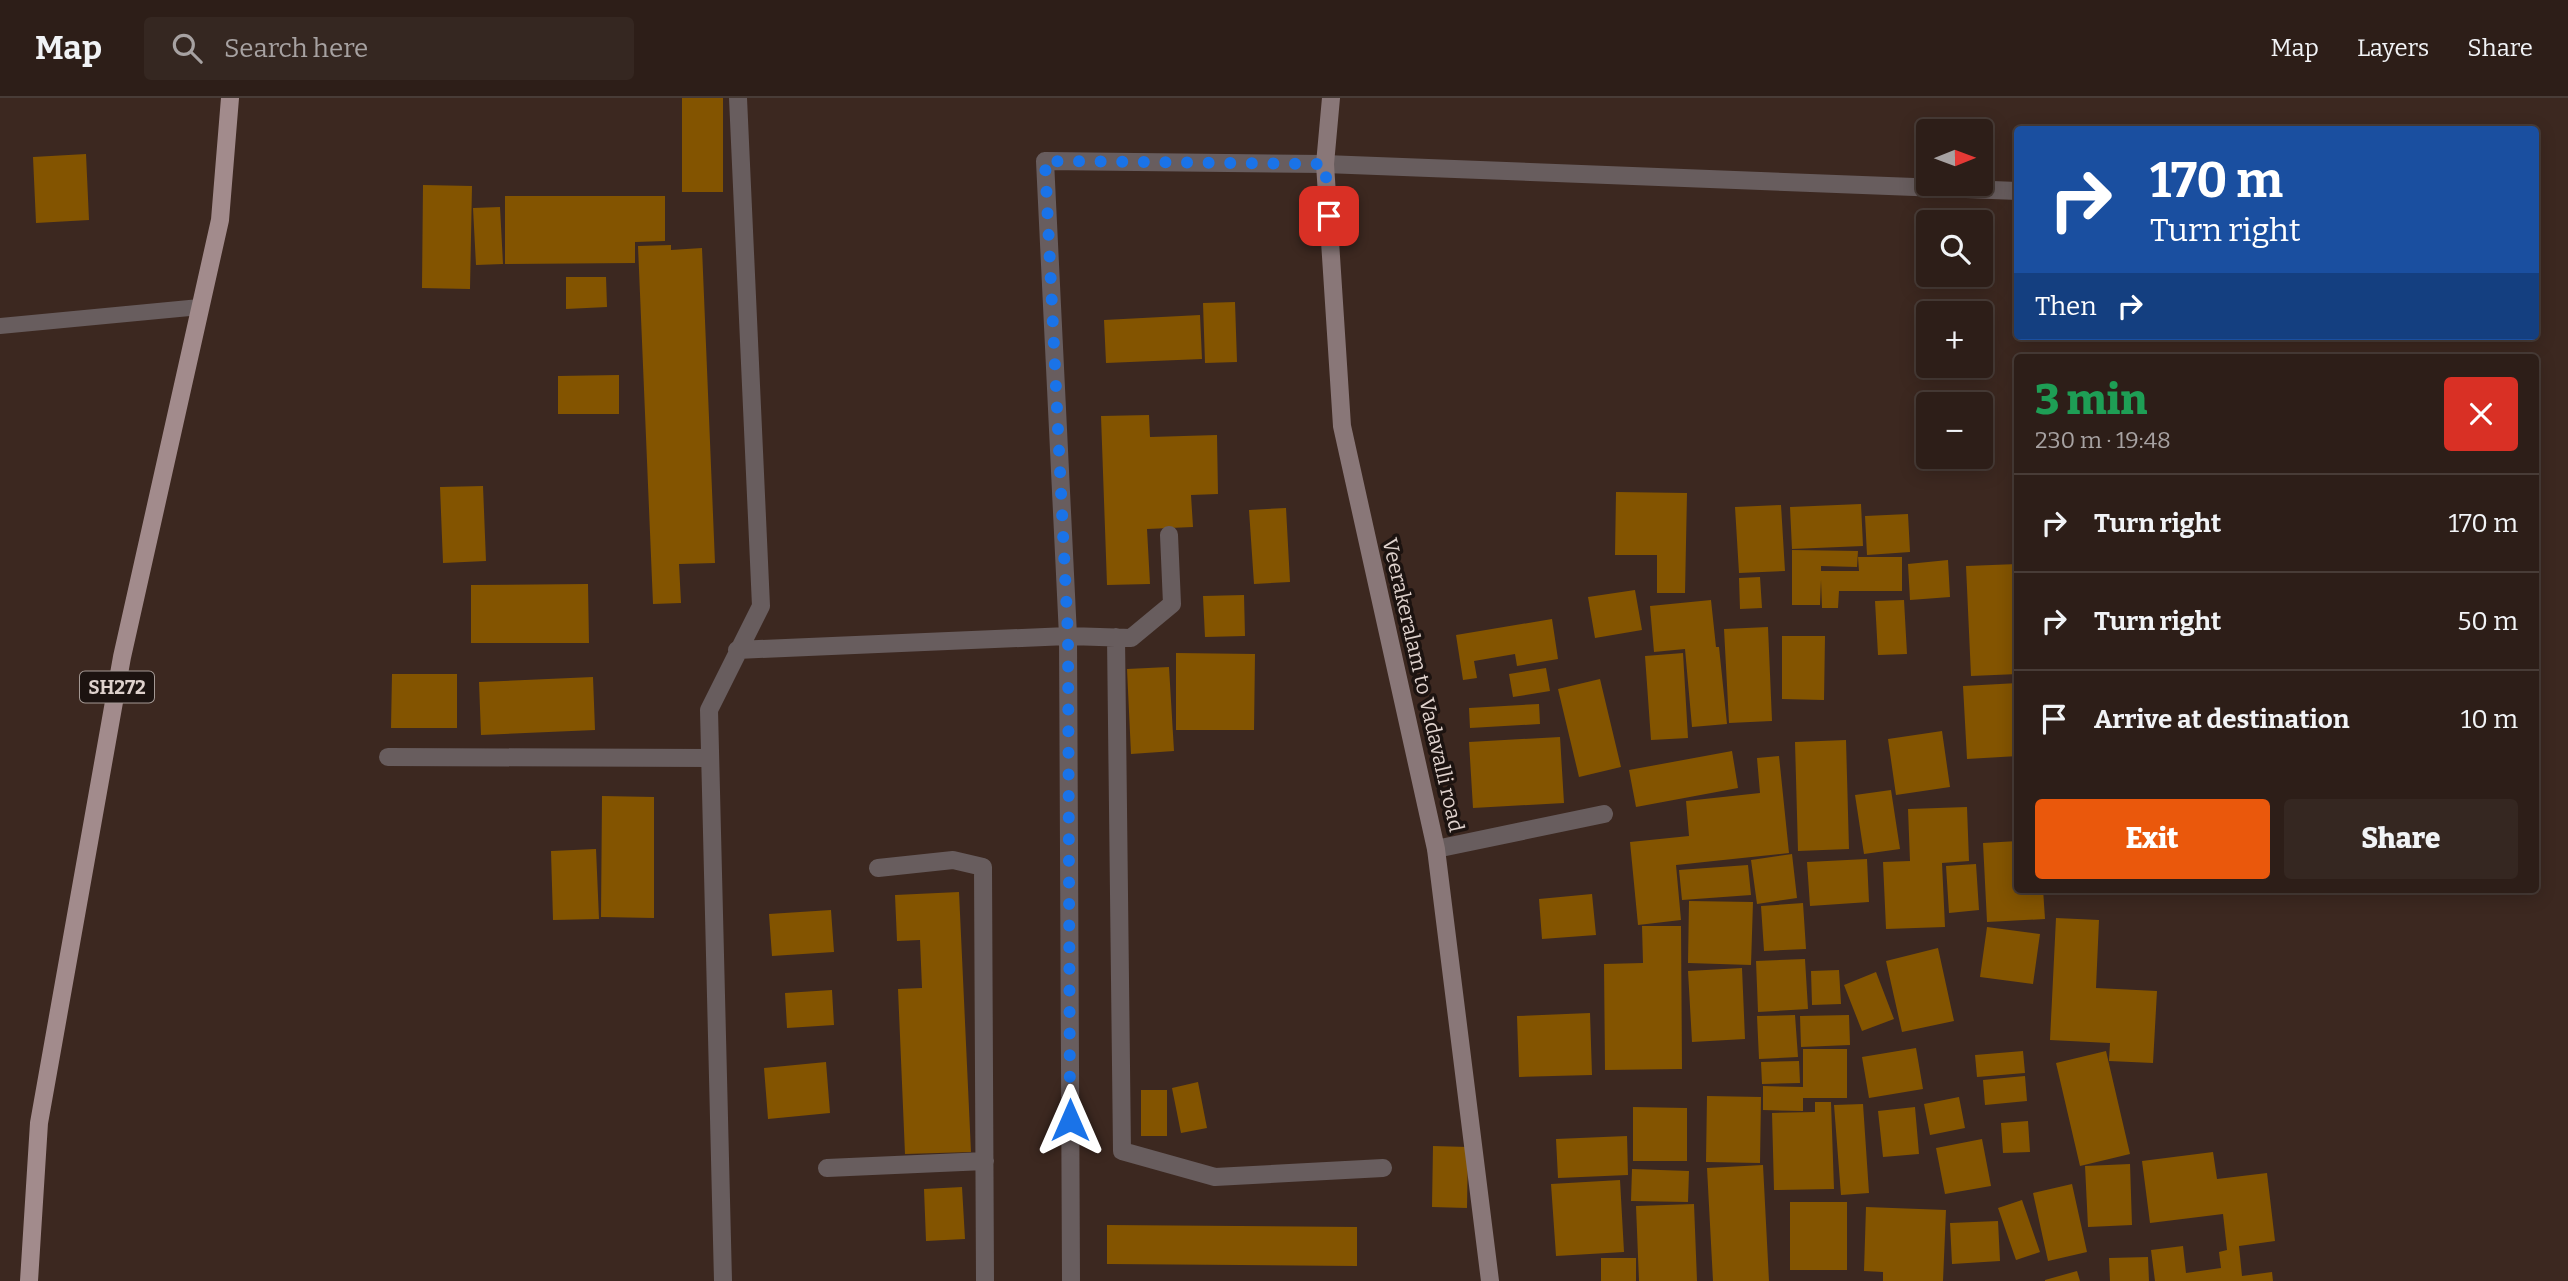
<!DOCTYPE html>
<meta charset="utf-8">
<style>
:root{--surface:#2d1e18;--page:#352721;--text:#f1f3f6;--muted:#a7a2a2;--line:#483c37;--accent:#ea580c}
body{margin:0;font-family:Bitter,serif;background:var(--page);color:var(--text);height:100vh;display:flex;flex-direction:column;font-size:26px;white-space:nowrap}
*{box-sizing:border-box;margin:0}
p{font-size:23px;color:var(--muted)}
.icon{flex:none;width:38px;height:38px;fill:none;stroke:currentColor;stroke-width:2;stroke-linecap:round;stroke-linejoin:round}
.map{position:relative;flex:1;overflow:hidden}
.panel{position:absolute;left:2014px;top:256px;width:525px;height:539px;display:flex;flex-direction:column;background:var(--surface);border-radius:7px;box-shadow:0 4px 18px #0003,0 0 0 2px var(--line)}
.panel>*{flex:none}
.banner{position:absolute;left:2014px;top:28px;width:525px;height:214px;border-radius:7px;box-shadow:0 4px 18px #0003,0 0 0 2px var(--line);background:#1a4fa0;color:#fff;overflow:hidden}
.needle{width:46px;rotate:89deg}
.tools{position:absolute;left:1916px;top:21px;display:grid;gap:14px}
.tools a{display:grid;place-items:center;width:77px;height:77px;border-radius:7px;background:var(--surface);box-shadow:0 4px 18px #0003,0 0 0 2px var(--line);font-size:35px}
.pin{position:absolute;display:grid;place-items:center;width:60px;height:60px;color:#fff;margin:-30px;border-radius:14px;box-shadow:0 4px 10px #0006}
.me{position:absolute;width:77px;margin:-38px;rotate:0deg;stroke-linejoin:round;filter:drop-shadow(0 0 5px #0008)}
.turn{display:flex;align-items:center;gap:24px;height:147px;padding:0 21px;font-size:32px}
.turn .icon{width:91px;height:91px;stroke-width:2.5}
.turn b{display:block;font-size:49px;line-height:60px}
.then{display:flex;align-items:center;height:66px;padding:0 21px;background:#0003;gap:14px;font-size:26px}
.round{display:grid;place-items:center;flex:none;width:74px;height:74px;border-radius:7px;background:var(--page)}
.overview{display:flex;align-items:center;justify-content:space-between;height:119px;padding:0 21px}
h1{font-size:42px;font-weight:800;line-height:52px;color:#1e9e55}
.cta{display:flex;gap:14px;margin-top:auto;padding:14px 21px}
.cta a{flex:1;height:80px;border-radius:7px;background:var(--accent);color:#fff;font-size:28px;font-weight:800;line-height:80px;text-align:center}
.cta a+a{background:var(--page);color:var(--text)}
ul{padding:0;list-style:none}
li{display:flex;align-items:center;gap:21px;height:98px;padding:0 21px;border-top:2px solid var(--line)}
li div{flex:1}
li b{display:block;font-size:26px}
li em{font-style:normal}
header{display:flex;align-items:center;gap:42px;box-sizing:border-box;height:98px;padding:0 35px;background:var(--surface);border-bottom:2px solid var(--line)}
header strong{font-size:33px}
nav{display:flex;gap:38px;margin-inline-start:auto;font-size:24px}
.search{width:490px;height:63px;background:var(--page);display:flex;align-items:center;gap:18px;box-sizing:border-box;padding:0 24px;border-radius:7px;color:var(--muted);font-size:26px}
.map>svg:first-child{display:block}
</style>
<header>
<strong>Map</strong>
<div class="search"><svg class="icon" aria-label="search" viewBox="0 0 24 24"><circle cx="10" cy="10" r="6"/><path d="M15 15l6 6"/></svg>Search here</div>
<nav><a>Map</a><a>Layers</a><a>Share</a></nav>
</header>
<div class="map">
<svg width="2568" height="1183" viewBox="0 0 2568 1183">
<rect width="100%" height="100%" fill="#3c2820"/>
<!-- building -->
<path fill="#835400" d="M682,0H723V94H682Z
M86,56L89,122L36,125L33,59Z
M423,87L472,88L470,191L422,190Z
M505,98H665V143L635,144V165L505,166Z
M500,109L503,166L476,167L473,110Z
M671,147V152L702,150L715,465L679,466L681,505L653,506L638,148Z
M566,179H606L607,209L566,211Z
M1235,204L1237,264L1205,265L1203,205Z
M1200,217L1202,261L1106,265L1104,222Z
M619,277V316H558V278Z
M1149,317L1150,339L1217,337L1218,396L1191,397L1193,429L1147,431L1150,486L1107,487L1101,318Z
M483,388L486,463L443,465L440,389Z
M1616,394L1687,395L1685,495H1657V457H1615Z
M1861,406L1863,448L1792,451L1790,409Z
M1781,407L1785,473L1739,475L1735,409Z
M1286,410L1290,484L1254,486L1249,412Z
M1908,416L1910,454L1867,457L1865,418Z
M1792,452L1858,453L1857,469L1821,468V473H1859L1858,459H1902V493H1839L1838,510H1822L1821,482L1820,507H1792Z
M1948,462L1950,499L1910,502L1908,466Z
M2018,466V576L1971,578L1966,468Z
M1760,479L1762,510L1740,511L1739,480Z
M588,486L589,545H471V487Z
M1635,492L1642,532L1595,540L1588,499Z
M1244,497L1245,538L1205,539L1203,498Z
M1711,502L1716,549H1719L1727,626L1692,629L1685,551L1654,554L1650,508Z
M1904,502L1907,556L1878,557L1875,503Z
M1552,521L1558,561L1517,568L1515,556L1474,563L1477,580L1463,582L1456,537Z
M1768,529L1772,623L1729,625L1724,531Z
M1782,538H1825L1824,602L1782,601Z
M1176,555L1255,556L1254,632H1176Z
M1683,555L1688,640L1651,642L1645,558Z
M1169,569L1174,653L1131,656L1127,571Z
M1546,570L1550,593L1513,599L1509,576Z
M392,576H457V630H391Z
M593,579L595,632L481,637L479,584Z
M1600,581L1621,669L1579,679L1558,591Z
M2018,585V658L1967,661L1963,588Z
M1539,606L1540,626L1470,630L1469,610Z
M1942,633L1950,689L1896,697L1888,641Z
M1560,639L1564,705L1473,710L1469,644Z
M1846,642L1849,751L1798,753L1795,644Z
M1732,653L1738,690L1636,709L1629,672Z
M1779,658L1789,755L1676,767L1681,822L1638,827L1630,744L1689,738L1686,703L1760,695L1757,660Z
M1891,692L1900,751L1864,756L1855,697Z
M602,698L654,699V820L601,819Z
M1967,709L1969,763L1942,765L1945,829L1886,831L1883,764L1910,763L1908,711Z
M2018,743V791H2043L2045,821L1987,824L1983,745Z
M596,751L599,821L553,822L551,753Z
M1792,756L1797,800L1757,806L1751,762Z
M1867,761L1869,804L1810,808L1807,764Z
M1976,766L1979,812L1949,815L1946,768Z
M1748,767L1751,797L1682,802L1679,772Z
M959,794L971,1054L905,1056L898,891L922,890L920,842L897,843L895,797Z
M1592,796L1596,837L1542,841L1539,801Z
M1689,803L1753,804L1751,867L1688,865Z
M1803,805L1806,851L1764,853L1761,808Z
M831,812L834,854L772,858L769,816Z
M2056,820L2099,822L2096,890L2157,893L2153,965L2109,963L2110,945L2050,942Z
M1642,828H1681L1682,971L1605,972L1604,866L1643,865Z
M1987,829L2040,836L2033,886L1980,879Z
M1938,850L1954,923L1902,934L1886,863Z
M1805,861L1808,911L1758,914L1756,863Z
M1742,870L1745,941L1692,944L1688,873Z
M1839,872L1841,906L1812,907L1811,873Z
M1876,874L1894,921L1862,933L1844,887Z
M832,892L834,927L787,930L785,895Z
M1590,915L1592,977L1519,979L1517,918Z
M1795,917L1798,959L1759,961L1757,918Z
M1849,917L1850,947L1801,949L1800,918Z
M1916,950L1923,991L1869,1000L1862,959Z
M1803,951H1847V1000H1803V1013L1763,1012V988L1803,989Z
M2023,953L2025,975L1977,979L1975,957Z
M2106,953L2130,1056L2080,1068L2056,965Z
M1799,963L1800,985L1762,986L1761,964Z
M826,964L830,1015L768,1021L764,970Z
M2025,978L2027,1003L1985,1007L1983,982Z
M1198,984L1207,1030L1181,1035L1172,990Z
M1141,992H1167V1038H1141Z
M1707,998L1761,999L1760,1065L1706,1064Z
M1959,999L1965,1030L1930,1037L1924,1006Z
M1815,1004H1831L1834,1091L1774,1092L1772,1015L1815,1014Z
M1863,1006L1869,1095L1841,1097L1834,1007Z
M1633,1009L1687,1010V1063H1633Z
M1915,1009L1919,1056L1883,1059L1878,1013Z
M2028,1023L2030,1054L2003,1055L2001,1025Z
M1627,1038L1628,1077L1558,1080L1556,1041Z
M1982,1041L1991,1088L1945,1096L1936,1050Z
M1433,1048L1468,1049L1467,1110L1432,1109Z
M2213,1054L2217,1081L2267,1075L2275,1143L2239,1148L2242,1178L2272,1174L2273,1183H2155L2151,1152L2183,1148L2186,1175L2221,1170L2219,1154L2227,1152L2223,1116L2150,1125L2142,1063Z
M2130,1066L2132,1127L2088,1129L2085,1068Z
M1763,1067L1769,1183H1713L1707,1070Z
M1632,1071L1689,1073L1688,1104L1631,1103Z
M1620,1082L1624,1154L1556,1158L1551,1086Z
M2072,1086L2087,1154L2048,1163L2033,1095Z
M962,1089L965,1141L926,1143L924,1091Z
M2022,1102L2040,1154L2016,1162L1998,1110Z
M1790,1104H1847V1172H1790Z
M1694,1106L1697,1183H1639L1636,1108Z
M1866,1109L1946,1112L1943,1183H1883V1174L1864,1173Z
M1998,1123L2000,1163L1952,1166L1950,1125Z
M1107,1127L1357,1129V1168L1107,1166Z
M2148,1159L2149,1183H2110L2109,1160Z
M1601,1160H1636V1183H1601Z
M2077,1173L2080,1183H2045V1182Z"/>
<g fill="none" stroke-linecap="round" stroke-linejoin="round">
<!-- lane -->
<path stroke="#685d5e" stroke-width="16" d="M0,228L200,209"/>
<!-- street -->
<path stroke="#685d5e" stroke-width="18" d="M1169,437L1172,506L1131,540L1068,538L1045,63L1325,66L2018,93
M1116,539L1122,1053L1215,1079L1383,1070
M737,552L1068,538L1071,1183
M388,659L710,660
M1436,751L1604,716
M878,770L953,762L983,769L985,1183
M827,1070L985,1063
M723,1183L709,612L761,508L738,0"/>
<!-- secondary -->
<path stroke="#897778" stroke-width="18" d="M1331,0L1325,66L1342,328L1436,751L1490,1183"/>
<!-- primary -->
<path stroke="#a28b8c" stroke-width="18" d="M29,1183L39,1025L122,559L220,122L230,0"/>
</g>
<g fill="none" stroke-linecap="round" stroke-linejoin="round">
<!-- route -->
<path stroke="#1a73e8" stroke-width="12" stroke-dasharray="0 21.6" d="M1070,1022L1068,538L1045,63L1325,66L1329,118"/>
</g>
<g text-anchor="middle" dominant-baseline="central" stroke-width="7" stroke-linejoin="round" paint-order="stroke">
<!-- shield labels -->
<rect fill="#1c1310" stroke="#a49994" stroke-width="2" x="80" y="573.5" width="74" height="31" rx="5"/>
<g font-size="19" font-weight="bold" fill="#dfd2cd">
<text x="117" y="589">SH272</text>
</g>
<!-- street labels -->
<g font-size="21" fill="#dfd2cd" stroke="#1c1310">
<text transform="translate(1423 587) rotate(77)">Veerakeralam to Vadavalli road</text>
</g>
</g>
</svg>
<div class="tools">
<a><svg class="needle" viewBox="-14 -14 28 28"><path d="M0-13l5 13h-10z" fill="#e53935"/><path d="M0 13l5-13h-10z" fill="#a7a2a2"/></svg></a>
<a><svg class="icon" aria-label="search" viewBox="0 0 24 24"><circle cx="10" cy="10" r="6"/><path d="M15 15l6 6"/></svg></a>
<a>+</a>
<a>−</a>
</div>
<div class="pin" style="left:1329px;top:118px;background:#d93025"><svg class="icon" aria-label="arrive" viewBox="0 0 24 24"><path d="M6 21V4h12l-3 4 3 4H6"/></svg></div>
<svg class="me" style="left:1070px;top:1022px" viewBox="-20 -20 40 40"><path d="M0-17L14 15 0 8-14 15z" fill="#1a73e8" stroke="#fff" stroke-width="4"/></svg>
<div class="banner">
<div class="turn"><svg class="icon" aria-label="right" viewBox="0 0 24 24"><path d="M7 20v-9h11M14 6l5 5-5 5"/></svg><div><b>170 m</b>Turn right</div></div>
<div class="then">Then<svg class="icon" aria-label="right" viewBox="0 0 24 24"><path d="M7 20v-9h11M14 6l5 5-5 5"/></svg></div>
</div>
<section class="panel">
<div class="overview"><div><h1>3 min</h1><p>230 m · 19:48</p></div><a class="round" style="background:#d93025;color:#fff"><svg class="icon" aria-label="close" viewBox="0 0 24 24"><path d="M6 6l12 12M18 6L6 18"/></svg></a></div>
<ul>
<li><svg class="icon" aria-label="right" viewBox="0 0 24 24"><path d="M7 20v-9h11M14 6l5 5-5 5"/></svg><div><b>Turn right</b></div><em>170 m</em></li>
<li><svg class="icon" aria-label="right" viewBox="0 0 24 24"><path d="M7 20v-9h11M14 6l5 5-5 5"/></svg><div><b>Turn right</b></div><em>50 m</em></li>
<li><svg class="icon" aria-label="arrive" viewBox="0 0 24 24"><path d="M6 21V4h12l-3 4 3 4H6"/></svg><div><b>Arrive at destination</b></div><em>10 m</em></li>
</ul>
<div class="cta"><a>Exit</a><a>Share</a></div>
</section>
</div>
